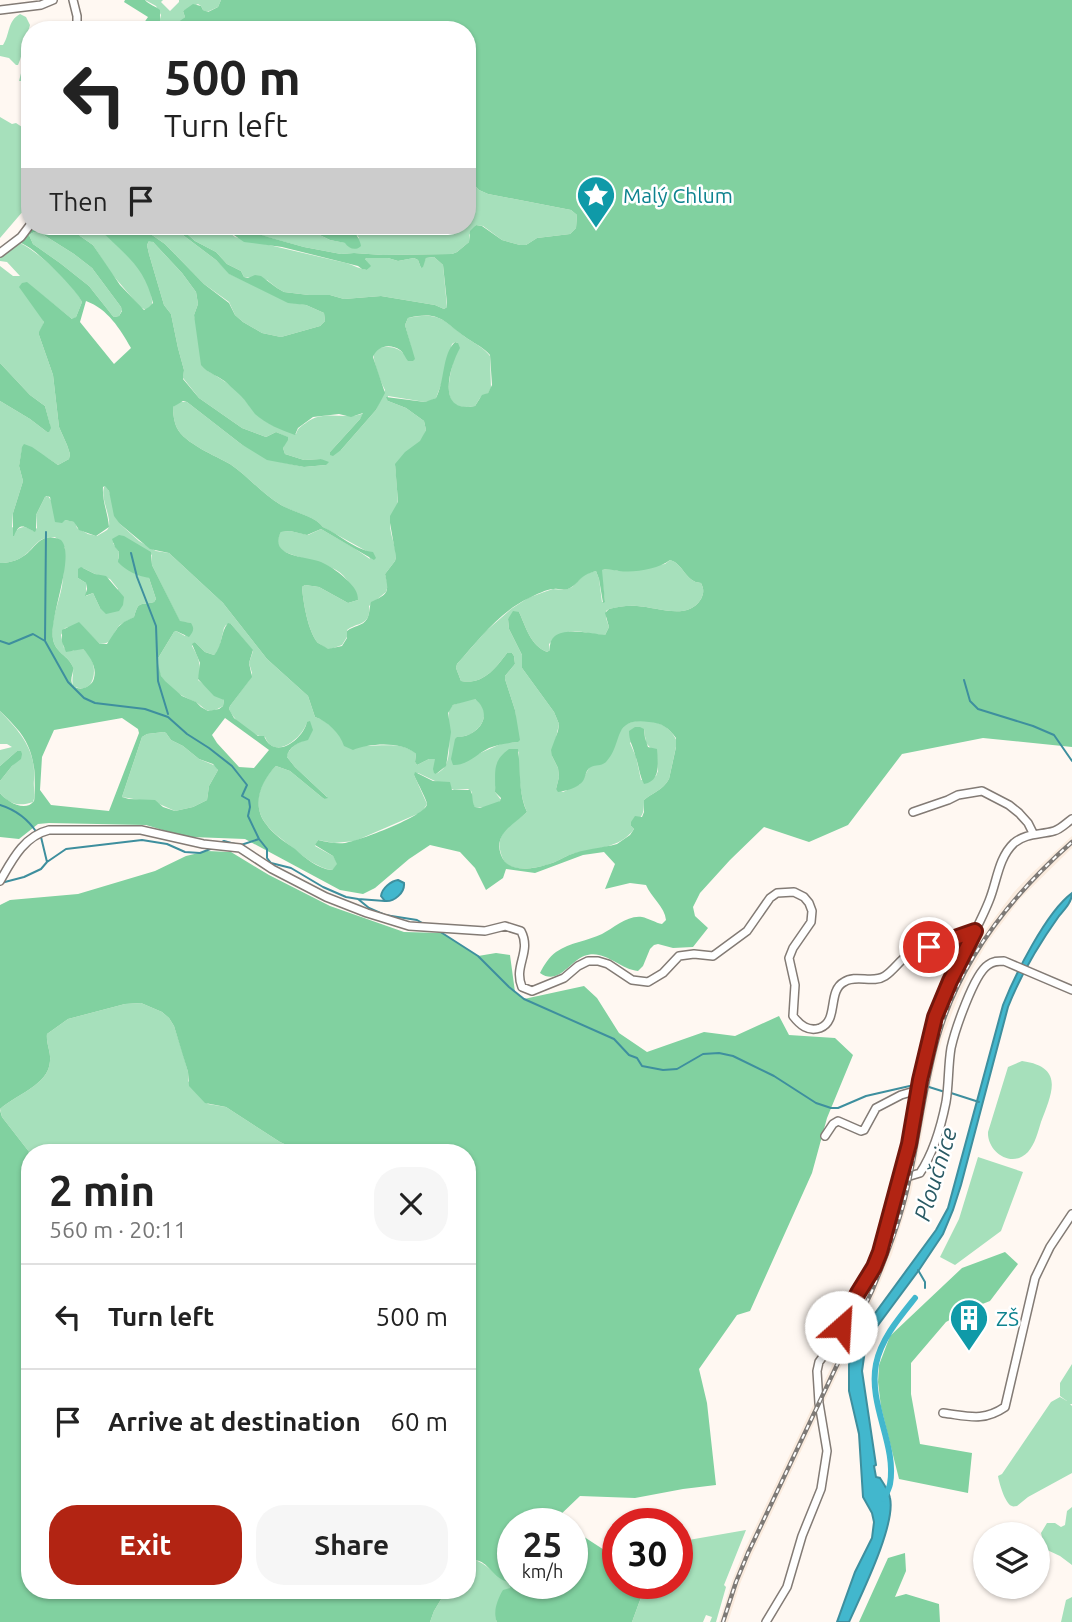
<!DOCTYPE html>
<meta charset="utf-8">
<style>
:root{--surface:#fff;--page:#f6f6f6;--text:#222;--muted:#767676;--line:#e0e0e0;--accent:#b22413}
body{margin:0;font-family:Ubuntu,sans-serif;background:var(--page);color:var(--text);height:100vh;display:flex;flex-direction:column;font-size:26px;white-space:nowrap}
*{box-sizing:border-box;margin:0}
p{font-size:23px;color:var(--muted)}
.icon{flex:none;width:38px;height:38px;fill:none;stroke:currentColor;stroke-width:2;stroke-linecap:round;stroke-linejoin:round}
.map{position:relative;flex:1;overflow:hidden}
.drawer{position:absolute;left:21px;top:1144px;width:455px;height:455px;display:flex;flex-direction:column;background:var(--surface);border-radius:28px;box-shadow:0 2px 5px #0004}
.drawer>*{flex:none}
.guide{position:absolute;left:21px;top:21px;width:455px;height:214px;border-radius:28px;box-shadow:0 2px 5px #0004;background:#fff;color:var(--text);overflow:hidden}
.controls{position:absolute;left:973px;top:1522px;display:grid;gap:14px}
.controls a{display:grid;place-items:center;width:77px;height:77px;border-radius:50%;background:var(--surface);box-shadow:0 2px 5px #0004;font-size:35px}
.speed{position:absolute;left:497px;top:1508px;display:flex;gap:14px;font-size:35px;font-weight:700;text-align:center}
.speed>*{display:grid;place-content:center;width:91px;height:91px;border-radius:50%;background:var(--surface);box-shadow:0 2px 5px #0004;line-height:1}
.speed small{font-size:18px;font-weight:400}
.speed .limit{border:10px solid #d22;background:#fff;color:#111}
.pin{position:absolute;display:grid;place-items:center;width:60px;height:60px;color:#fff;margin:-30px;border:4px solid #fff;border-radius:50%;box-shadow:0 2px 7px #0007}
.me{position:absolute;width:77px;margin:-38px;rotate:26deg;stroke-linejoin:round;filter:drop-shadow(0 0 5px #0008)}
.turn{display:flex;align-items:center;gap:24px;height:147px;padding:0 28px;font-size:32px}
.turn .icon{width:91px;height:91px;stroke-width:2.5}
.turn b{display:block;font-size:49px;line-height:60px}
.then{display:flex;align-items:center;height:66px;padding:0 28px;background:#0003;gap:14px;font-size:26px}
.round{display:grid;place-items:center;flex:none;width:74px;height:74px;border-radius:28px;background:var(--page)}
.headline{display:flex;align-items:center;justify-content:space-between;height:119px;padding:0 28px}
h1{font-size:42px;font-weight:700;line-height:52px}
.action{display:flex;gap:14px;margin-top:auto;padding:14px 28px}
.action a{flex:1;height:80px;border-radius:28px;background:var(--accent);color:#fff;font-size:28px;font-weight:700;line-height:80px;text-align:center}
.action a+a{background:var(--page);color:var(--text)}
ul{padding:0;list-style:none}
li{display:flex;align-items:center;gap:21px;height:105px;padding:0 28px;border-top:2px solid var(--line)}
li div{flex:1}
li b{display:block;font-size:26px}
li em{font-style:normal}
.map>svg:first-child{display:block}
</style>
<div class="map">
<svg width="1072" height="1622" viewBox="0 0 1072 1622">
<rect width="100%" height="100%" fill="#fff8f2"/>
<!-- built -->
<path fill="#fbecdf" d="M1072,836V848L1020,899L987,943L970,973L957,1000L942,1039L933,1075L911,1193L892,1254L876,1292L752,1555L740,1584L728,1622H719L732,1581L744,1551L868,1289L884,1251L903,1191L925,1074L934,1037L949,997L962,969L980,938L996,916L1013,893L1032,873Z"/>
<!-- green -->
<path fill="#a6e0bb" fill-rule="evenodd" d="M145,0H163L161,2L170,11L179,2V0H221L218,7L207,12L203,10L201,6L198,4L183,11L185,17C178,23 169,34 160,27L159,23L161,15L156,6Z
M20,14L26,17L30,25L20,60L18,65H16L9,58L0,56V45H3C10,35 7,21 20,14Z
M30,38V81H19Z
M0,117L12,124L16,123L22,127L30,126V203L0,238Z
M467,177L479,190L488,194L571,210L577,215L576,228L570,234L537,238L526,245H520L502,240L483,226L476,225L469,235V242L457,252L452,254L383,255L354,253L341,254L304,247L267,237L249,231L243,226H301L330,240L346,243L359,238L355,232L354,226H467Z
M77,226H97C117,248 154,271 152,305L146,310L140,307L111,273L93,245L80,236L76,230Z
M139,226H171L216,260L230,274L288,302L306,305L324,313L325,321L320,326L281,337L262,333L243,322L235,315L229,302L204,284L165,244Z
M178,226H221L235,237L346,263C353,265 360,269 367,270L370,266L365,259L367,258H388L398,261L414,258L418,260L421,268L426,258L434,257L443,265L447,307L444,309L435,305L381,296L344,299L330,295H309L284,292L277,288L267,280L244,277L241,271L227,264L216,252L195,241Z
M34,232H39L74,254L92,268L121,307L122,310L119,316L114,317L112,315L89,286L60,263L33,244L29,235Z
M149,241H152L182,273L196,292L198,304L194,315L208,371C220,378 233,386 243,397C249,405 253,412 261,418C271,426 284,430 296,434C298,427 302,426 307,422C325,409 346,421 364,413L360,419L330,452L341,450L376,410L385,390C381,383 379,376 376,367C373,356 370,347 386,347C393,347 398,348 403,353L411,347L405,325L408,318C442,311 444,322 468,339C476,344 484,348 490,356L491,388L488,393L480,398L475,406C432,415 454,364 458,343L455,342L452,344L442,382L436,398L430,401L425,402L388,396V401L406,408L424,421L426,430L421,441L395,466C396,470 398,502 398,504C396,512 390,514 390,524C390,535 396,546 396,557L395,561L385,574L388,585L386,592L369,606C371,626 358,622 347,630V637L342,645L328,650C327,649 319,643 318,643C308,632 303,601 302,587L305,585L319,587L348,603L358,600C352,588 347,576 336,570C323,562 284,555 279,548C276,542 278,537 281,532L290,531L308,535L321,529L354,548L370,559L368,552L323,527C315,516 292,512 281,505C262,494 248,476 230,464C216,456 184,443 177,428C174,422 173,413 173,407L179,402H187L241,444L281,462L304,467L326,465L321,459L304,460L285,454L283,448L287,437L276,432L266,437L242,428L199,398L183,378L184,370L178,348L171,314L164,305L149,254L147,245Z
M20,243C36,250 76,286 82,302L76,317L74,319H72L27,283L44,322L39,335L53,375L59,427L67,445L70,454L69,459L58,465L46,457L22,449L19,466L23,481L13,513L12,527L17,530C23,525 27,527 33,531L37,528L36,515L45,497L48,496L65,520L75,522L77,528L88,534L97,536C100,534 104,532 107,530C115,521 98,498 105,485L109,491L120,524L139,541L156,551L169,553L223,603L267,659L308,696L315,717C326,720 338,731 343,741C350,743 358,745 366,746C382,746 404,742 416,754L415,762L417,765L429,759H435L436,774C439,772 443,770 445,766C453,754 447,724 449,710L453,705L473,698C495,708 482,737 457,737L478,754L503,743L518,742L515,710L505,679V676L515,664L514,656L512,653H507C495,669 483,685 461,681L456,668L457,664L486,631L511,609L528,598L544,592L553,589L565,590L572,587L585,574L596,571L599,579L602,602H605L601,570L611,569L618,571L665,564L670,560C684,564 685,582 701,583C704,589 704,593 701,599C688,621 657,607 637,606C628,605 618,607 609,609L606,611V618L609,627L605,635C579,634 572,623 549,644L550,650L547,652C530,645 526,627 519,612L508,619L509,629L522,655V668L554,712L559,724L552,756L558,768L559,777L556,789L563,792L580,784L589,768L626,724C645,716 670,722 677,742L669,779C663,790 652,793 644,800C644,815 643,816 631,826L634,829C620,849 594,848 572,854C565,856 559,861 552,863C539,868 510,874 503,859C499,850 498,841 503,833C508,824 520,819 527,812C519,794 519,771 519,751L495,787V792L501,800C495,806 482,809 475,807L471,802L472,792L468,789L454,790L418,773L414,775L427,804L422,812L355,841L334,843L318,840L315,846L333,856L338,864L332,870C318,868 305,858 294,849C285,841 273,834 266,824C251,805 260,781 276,766L290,771L324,799L327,797L295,767L287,757C287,751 297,741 304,741L307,722C303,738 274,761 265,737C251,736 234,721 229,709L230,706L250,679L252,673L249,663L253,651L231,624L226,625L224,628L219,649L214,655L205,652L195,642L192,646C199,658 202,666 198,680L224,700L223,706C204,717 207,707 193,701C173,691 159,685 157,660L174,632L176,631L185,636L191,623L180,622L152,565V555C138,543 130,544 113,543L119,552L118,559L149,578L156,599L154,602C139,606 139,600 134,617C129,621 122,622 118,627C111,637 114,643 100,644L79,623L74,626L65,628L61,635L64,648L73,651L76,649H83C85,651 90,655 91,658C98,672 93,696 73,686C71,678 75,671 72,665C67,655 55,652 53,639C50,621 59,603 62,586C64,573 64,560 65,548L55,537C36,536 35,549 22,557C16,561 7,563 0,563V401L30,419L47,432L50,425L45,406L30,395L0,363V266L13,276H20L7,262L0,261V257ZM83,568L95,574L110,579L118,589L100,608L93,593L86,596V583L78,578ZM644,729L646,743L657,755L658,771L656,776L641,780L636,757L630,743Z
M0,711C20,732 36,749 34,780C33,788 36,795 33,802C19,807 9,804 0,793V781L12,766L18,760L17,751L0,766V750L12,747L7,744H0Z
M164,732L166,733L171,740L183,746L199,759L216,766L218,770L209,786L207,800L193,807L175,811L157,803L122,797L142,737L147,734Z
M141,1003L162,1012L169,1018L174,1026L183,1054L188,1072V1081L208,1104L226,1107L280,1142L304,1153H30L2,1117L0,1109C15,1095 49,1085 50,1061C51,1051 46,1044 47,1034L68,1019L125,1004Z
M1022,1061C1065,1067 1052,1093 1041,1122C1038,1132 1035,1144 1028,1152C1012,1169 987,1152 988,1132L1008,1067Z
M978,1157L1023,1172L1001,1231L955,1265L940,1257L959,1219Z
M1072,1364V1404H1070L1072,1406V1473L1028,1497L1017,1506C1015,1506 1013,1507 1012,1506C1005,1504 999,1482 998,1476L1002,1474L1051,1402L1060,1397L1067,1401L1060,1396V1383Z
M1072,1507V1565L1060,1556L1045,1549L1041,1533L1047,1523H1055L1061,1527L1065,1525L1067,1511Z
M746,1530L724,1585L726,1587L716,1622H710L712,1617L706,1615L703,1622H632L646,1584H677V1542Z
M474,1560C490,1564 495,1579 510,1581L512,1585C504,1597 491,1607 497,1622H430L434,1611L446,1591H467V1562Z
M1072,1597V1622H1061L1066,1600Z"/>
<!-- forest -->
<path fill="#81d1a0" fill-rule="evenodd" d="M125,0H145C149,5 156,6 160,10V27L163,30H139L148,17L124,2Z
M221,0H1072V747L983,738L902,754L848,825L809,842L764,827L730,860L700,893L693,907L695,916L708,928L693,947L673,948L658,944L654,945L650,949L643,966L638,971C619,969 604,948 584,956C569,962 558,986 540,973C544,965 549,957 556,952C570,942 588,941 602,934C614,928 627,915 642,917C648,918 656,923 662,924L666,920C665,907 651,897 646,885L630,883L605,889L615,864L604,852L583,855L535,873L506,869L503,878L486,890L475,868L460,852L430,845L409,859L375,888L363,894L340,890L245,839L192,837L176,834L146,825L49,823L38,824L19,839L0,837V793C6,801 25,813 34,801C35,799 35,771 34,768C33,761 31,752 28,746C23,733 10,721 0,711V563C7,563 16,561 22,557C36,549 40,530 61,540C76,556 49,616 53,639C55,652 67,655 72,665C76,671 68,679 73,685C79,693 93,686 94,678C97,667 90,656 83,649L66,652L62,642V630L79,622L100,644H107L118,627L124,622L134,617C139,600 139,606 154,602L156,599L149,578C138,576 126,571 118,562L119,552L115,547L112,539L119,535L124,536L151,552L152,565L180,621L191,623C195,629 193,632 189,637L176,631L174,632L157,660L161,676L165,681L182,696L196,702L201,707L208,711L219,709L223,706L224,700L214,696L198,679L200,663L192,644L195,642L205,652L214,655C223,645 220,633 228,623L231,624L253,650L249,663L252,677L230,706L229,709L234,718L258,736H264C274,761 303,740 307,722L310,721L313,730L308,740C299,742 288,747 287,757L295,767L328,798L324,799L290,771L276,766C261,781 251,805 266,824C273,834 285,842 295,849C305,858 318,869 332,870L337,864L333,856L315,845L318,840C327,842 336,844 345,843C358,841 426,816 427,804C427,800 416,780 414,775L415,772L433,781L450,782L452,790H470C474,795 471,801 475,807L480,808L500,801L501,798L495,792C496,773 491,762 509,749H518C521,770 518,793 527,812C515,824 493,833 501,855C508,874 533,869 549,864C556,862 562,858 569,855C584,849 602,848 617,844L630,835L634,829L631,826V822L635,816L642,817L644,812V800C652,793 663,790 669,779L676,747V738C669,728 662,723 649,722C611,717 624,743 606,762C600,767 596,764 591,767C585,770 586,777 583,781C578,788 566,791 558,792L556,789L559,777L558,768L552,756L551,750L558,731L559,724L554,712L522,668V655L509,629L508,619L513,611L519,612C526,627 530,645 547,652L550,650C548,622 590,634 605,635L609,627L605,613L609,609C617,607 628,605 637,606C657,607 688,621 701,599C704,593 704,589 701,583C685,582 684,564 670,560C658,569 635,573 619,571C612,570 609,569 602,570L605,602L603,603L599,579L596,571C578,576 582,581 570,588C563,592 560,588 554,589C546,589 536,595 529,598C499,612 478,641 457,664L456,668L461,681C483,685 495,669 507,653H512L514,656L515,664L505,676V679L515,710L520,740L518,742C508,743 499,744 489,748C477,754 466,766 453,765L451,759L455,739L457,737C478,737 495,715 475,699L453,705L448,713L451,732L447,760L446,766L436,774L434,773L433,769L435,759H429L417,765L415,762L416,754C403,741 369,743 353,750L344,746C340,733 327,721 315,717L308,696L267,659L223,603L169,553L150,549L120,524L114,516L109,491L105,486L103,487C102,501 108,513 109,527L96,536L79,530L74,522L65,520L62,523L55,522L50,497L47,496L45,497L36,515V530L35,532C24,526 19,522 14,536H13V513L23,481L19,466L22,447L24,444L32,447L58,465L69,459L70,454L67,445L59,427L53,375L39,335V332L44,322L19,287L22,283L27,282L72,319L76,317L82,302C78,291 28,240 18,243C12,245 5,253 0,257L28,231L38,228L71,230L74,226H77L76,230L80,236L93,245L120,285L144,310L149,307L153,303C144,263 121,253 97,226H111L120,233L124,226H139L165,244L204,284L229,303L235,315L243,322L262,333L281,337L320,326L325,321L324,313L306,305L288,303L229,274L216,260L171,226H178L195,241L216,252L227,264L241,271L244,277L248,278L255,275L261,276L277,288L284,292L309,295H330L344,299L381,296L435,305L444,309L447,307V303L443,265L434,257L426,258L423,267L421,268L418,260L414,258L398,261L388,258H367L365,259L371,266L367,270L362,269L358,266L282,247L244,242L221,226H243L249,231L268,237L304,247L341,254L354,253L383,255L452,254L457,252L469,242L470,231L476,225L482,226L502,240L520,245H526L537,238L570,234L576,228L577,215L571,210L488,194L479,190L467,177V30L167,29L173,26L185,17L183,11L193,4L201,6L203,10L208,12L218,7ZM34,232H39L74,254L92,268L121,307L122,311L119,316L114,317L112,315L89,286L60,263L33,244L29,235ZM149,241L153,242L182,273L196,292L198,304L194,315L201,365C208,374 220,376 228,384C232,388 237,392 241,396C246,401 250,408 255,414C266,424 281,430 295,435L298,428L313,417L339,414L351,417L363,413L360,419L330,452V455L333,456L341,450L376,410L385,393L373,357C377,346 390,343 400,350C403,352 405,357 408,361H413L415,359L405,325L408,318C442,310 444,323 468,339C476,344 484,348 490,355L492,385L488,393L482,395L475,406C436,414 449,368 460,348L458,343L455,342C442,354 445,381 436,398L425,402L386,397L388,401L406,408L424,421L426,430L420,441L405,452L395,464L398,502L390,516V523L396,557L395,561L385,574C389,592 389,594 371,602C369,608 370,614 367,619C363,626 353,626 347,631V638L342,646L328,649C328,649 319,643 318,643C308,632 303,601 302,587L305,585L319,587L348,603L358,600C358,592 354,587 348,581C340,573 332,567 321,562C305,556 268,557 281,532L290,531L307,535L321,529L374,560L376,558L373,552C355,550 339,534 323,527C315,516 293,512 281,505C262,494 248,476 230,464C216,456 184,443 177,428C174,422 173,413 173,407L183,401L187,402L241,444L267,460L304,467L326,465L329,462L321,459L304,460L285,454L283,448L288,440V437L276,432L266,437L242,428L199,398L183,379L184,370L178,348L171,314L164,305L149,254L147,245ZM86,301C108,309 120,329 131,348L114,364L80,322ZM122,718L138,729L139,733L109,811L51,805L40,790L42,757L54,730ZM225,718L269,750L254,768L239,767L217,743L212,735ZM164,732L166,733L171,740L183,746L199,759L213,764L218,770L209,786L207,800L193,807L175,811L163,807L155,800L129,799L122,797L142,737L147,734Z
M301,226H325L334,228L338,226H354C354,234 360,238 361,246C356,251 349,249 345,243L330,240Z
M0,363L30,395L45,406L51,428L49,432H47L30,419L0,401Z
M81,567L95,574L106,576L124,597L123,605L119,611L106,614L100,608L93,593L85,596L87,589L86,583L78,578V569Z
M635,727H640L644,729L645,738L648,747L657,749C658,763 661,781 644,784C639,775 639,765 635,755C633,746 629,741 629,731Z
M17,751H21L22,754L21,759L12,766L0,781V766Z
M207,851L231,852L269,875L330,906L404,932L442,933L478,956L496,953L510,955L515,992L524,999L584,986L597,998L619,1033L647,1052L704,1032L735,1036L779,1016L789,1035L835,1038L853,1055L827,1118L812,1173L750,1311L737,1315L699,1369L707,1403L716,1485L683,1489L635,1498L580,1496L557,1518L565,1524H513V1584H572V1529L618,1559V1584H637L643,1592L632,1622H497C492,1613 498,1598 503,1590L510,1588L511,1583C508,1582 504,1581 501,1579C489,1572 484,1555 467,1562V1153H304L280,1142L226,1107L205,1103L189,1086L188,1072L174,1026L169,1018L162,1012L141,1003L125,1004L68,1019L47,1034C46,1044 51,1051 50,1061C49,1085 15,1095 0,1109V905L10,900L78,894L155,871L186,856Z
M0,1110L2,1117L30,1153V1591H446L434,1611L430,1622H0Z
M1005,1252L1018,1264L990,1301L972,1308L946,1322L911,1363V1394L920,1444L972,1453L968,1493L899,1479L881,1407L878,1382L879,1365L890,1336L962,1268Z
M905,1553L906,1571L895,1597L906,1594L939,1604L940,1622H859L888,1558Z"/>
<!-- water -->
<path fill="#42b7cd" stroke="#3e8f9e" stroke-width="2" d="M398,880L404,883C405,893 394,902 385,901L381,896C382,888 391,881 398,880Z
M1072,893C1072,902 1065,909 1059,916C1039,944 1021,974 1008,1007L961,1185L953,1210L943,1234L919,1270L873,1332L865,1350L862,1371L876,1465L874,1466L876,1477L880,1478C884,1484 889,1492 890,1498C896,1525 861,1595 849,1622H837L855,1572L872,1538L874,1522L872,1513L863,1497L859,1434L849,1391V1364L865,1327L936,1230L948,1208L1003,1005C1015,975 1046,912 1072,893Z"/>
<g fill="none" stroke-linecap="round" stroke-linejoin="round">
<!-- stream -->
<path stroke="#3e8f9e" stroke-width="2" d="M131,553L137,577L156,626L158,681L168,714
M45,640L46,532
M0,641L9,644L33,634L45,641L68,682L84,698L95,703L145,709L168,717L187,734L209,748L232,766L247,785L242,796L249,800L250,807L248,816L259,839
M964,680L970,701L978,709L1033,726L1054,735L1072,761
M0,805C16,810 28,819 37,833
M41,837L47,862
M220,843L224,841L235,844
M241,845L259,839L267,849V858L271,863L291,868L323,887L346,897L358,899L369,908L385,915L417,920L424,924
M1,883L24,877L41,869L47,862L66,849L142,840L167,844L185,852L200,853L213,848
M358,899L385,901
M439,931L478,956L509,987L524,999L614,1039L629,1055L637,1058L642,1066L663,1070L677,1069L703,1054L719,1053L733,1056L774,1076L816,1103L831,1108H838L866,1096L914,1085
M929,1087L945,1092
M951,1093L979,1102
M918,1270L925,1282V1288"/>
<!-- canal -->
<path stroke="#42b7cd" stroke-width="6" d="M884,1499C886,1494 889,1489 890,1484C897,1445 868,1405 876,1364C881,1339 899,1318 915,1298"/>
<!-- minor casing -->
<g stroke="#837b75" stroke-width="10">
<path id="minor" d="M73,0L77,16V30
M0,10L41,5L53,0
M0,253L21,237L30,225
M913,812L948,800L958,795L982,791L1009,805L1019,813L1028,823L1033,833
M0,881C12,860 24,836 49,830H141L203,844L240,848L272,869L326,897L367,913L409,926L485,931L505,926L521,931C532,952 513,966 522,987L532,991L564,978L578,966L588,961H598L608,964L632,980L648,982L663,973L679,956L694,954L713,956L747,931L770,898L777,893L794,892L804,897L809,903L812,911L811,922L793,948L789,958L795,985L793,1016C800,1025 808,1032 820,1028C839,1021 827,991 844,982C856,974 873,984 885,976C894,970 900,960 909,954C915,951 923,949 930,947C945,941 960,935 975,931
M825,1136L833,1124L838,1121L861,1131L864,1130L876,1108L901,1095L918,1090
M902,1174L910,1176L920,1173C934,1152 941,1127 946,1102C949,1084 948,1066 951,1048C955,1030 974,974 988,965C993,961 998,961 1004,961L1072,990
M943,1413C968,1416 983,1422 1005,1407L1035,1278L1050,1247L1072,1214
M766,1622L787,1587L802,1536L821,1489L827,1451L819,1403L817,1371L819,1362L834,1341L858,1293L874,1267L880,1252C891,1217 901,1180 909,1144C918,1102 922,1059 935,1018C947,977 973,941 989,901C997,882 998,858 1014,843C1026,833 1040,835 1054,831C1061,829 1066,823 1072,819"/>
</g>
<!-- minor -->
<use href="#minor" stroke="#fff" stroke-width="7"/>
<!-- rail casing -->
<g stroke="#7e7a76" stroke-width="4.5">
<path id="rail" d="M723,1622L736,1582L748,1553L872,1291C886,1258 899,1225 907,1190C919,1139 924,1088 938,1038C960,959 1012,895 1072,842"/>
</g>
<!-- rail -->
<use href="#rail" stroke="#fff" stroke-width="2" stroke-dasharray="5" stroke-linecap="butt"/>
</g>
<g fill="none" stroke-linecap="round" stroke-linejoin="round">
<!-- route casing -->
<g stroke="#74170c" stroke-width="18">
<path id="route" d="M841,1327L858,1293L874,1267L880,1252L909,1144L920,1080L935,1017L950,981L975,931L929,947"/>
</g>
<!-- route -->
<use href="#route" stroke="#b22413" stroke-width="12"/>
</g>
<!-- icons -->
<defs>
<g id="sight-pin" transform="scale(2.0125)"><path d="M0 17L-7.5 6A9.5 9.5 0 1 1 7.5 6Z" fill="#0f9aa8" stroke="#fff"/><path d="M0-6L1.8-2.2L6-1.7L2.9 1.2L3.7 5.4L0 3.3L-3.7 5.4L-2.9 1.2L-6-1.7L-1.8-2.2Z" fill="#fff"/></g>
<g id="building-pin" transform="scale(2.0125)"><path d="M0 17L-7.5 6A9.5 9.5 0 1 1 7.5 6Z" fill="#0f9aa8" stroke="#fff"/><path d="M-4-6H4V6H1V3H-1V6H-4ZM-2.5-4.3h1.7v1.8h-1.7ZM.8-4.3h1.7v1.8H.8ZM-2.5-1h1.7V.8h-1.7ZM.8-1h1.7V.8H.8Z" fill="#fff"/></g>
</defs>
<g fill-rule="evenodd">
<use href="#sight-pin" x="596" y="195"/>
<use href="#building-pin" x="969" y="1318"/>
</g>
<g text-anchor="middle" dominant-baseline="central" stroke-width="5" stroke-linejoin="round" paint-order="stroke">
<!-- culture labels -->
<g font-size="21" fill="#0d838f" stroke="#fff" text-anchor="start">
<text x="623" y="195">Malý Chlum</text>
<text x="996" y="1318">ZŠ</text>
</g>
<!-- water labels -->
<g font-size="23" font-style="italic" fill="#295a64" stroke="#fff">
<text transform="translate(935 1174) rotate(-73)">Ploučnice</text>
</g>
</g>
</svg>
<div class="controls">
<a><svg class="icon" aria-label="layers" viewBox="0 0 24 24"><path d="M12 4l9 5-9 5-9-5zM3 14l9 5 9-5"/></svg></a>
</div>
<div class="speed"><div>25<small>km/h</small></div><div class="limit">30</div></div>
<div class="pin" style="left:929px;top:947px;background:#d93025"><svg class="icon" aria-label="arrive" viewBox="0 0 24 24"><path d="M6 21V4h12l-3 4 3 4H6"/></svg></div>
<svg class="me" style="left:841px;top:1327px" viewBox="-20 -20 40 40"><circle r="19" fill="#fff"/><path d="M0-13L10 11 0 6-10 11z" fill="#b22413"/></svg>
<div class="guide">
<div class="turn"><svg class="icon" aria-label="left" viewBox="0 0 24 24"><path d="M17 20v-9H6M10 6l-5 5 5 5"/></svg><div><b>500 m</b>Turn left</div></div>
<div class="then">Then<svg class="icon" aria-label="arrive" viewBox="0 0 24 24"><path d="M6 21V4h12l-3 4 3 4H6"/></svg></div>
</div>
<section class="drawer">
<div class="headline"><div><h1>2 min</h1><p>560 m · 20:11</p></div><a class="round"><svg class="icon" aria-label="close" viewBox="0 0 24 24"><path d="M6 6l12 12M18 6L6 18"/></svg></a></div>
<ul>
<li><svg class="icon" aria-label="left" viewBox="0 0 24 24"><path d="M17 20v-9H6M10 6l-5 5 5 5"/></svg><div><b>Turn left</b></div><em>500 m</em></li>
<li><svg class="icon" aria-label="arrive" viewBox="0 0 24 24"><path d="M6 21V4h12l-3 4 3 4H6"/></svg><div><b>Arrive at destination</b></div><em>60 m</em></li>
</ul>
<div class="action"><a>Exit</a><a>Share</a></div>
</section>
</div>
